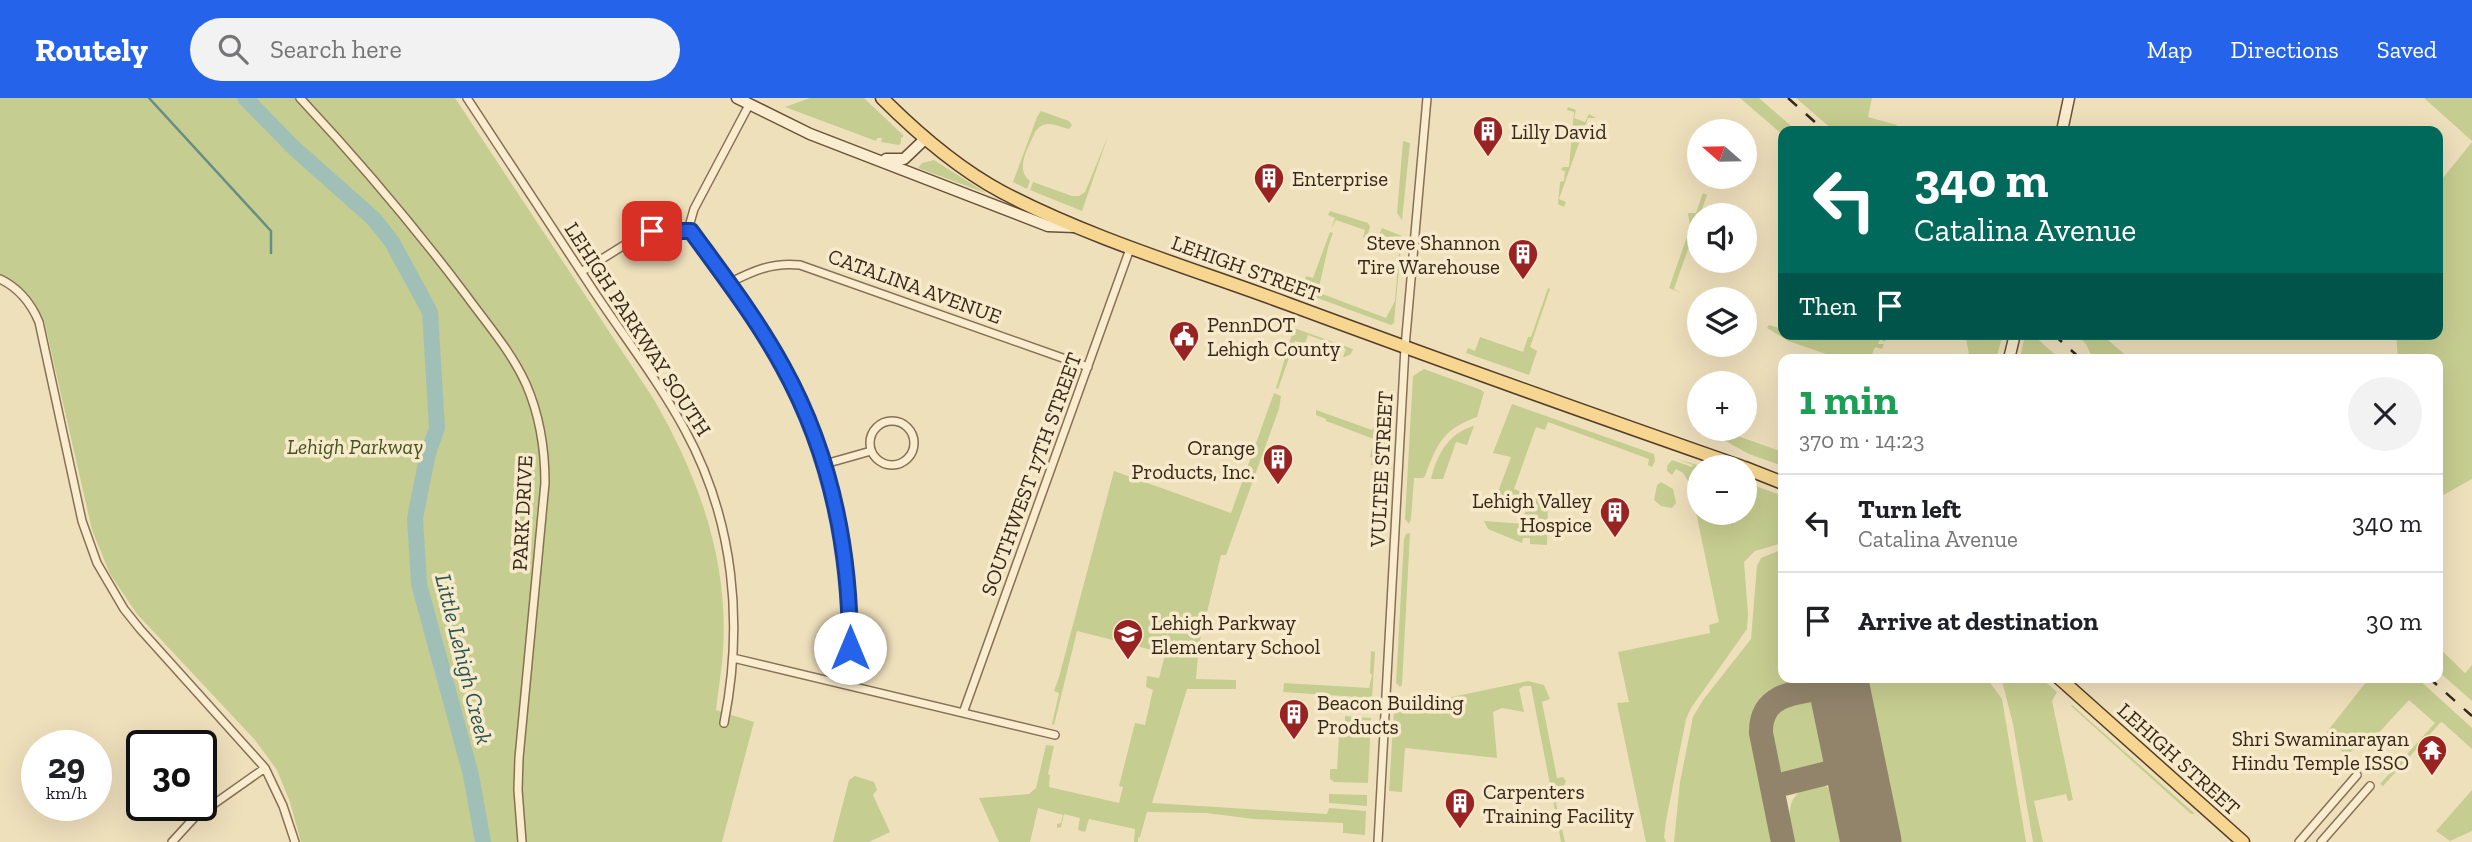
<!DOCTYPE html>
<meta charset="utf-8">
<style>
:root{--surface:#fff;--page:#f2f2f2;--text:#202124;--muted:#757577;--line:#e0e0e0;--accent:#2563eb}
body{margin:0;font-family:"Zilla Slab",serif;background:var(--page);color:var(--text);height:100vh;display:flex;flex-direction:column;font-size:26px;white-space:nowrap}
*{box-sizing:border-box;margin:0}
p{font-size:23px;color:var(--muted)}
.icon{flex:none;width:38px;height:38px;fill:none;stroke:currentColor;stroke-width:2;stroke-linecap:round;stroke-linejoin:round}
.map{position:relative;flex:1;overflow:hidden}
.details{position:absolute;left:1778px;top:256px;width:665px;height:329px;display:flex;flex-direction:column;background:var(--surface);border-radius:14px;box-shadow:0 7px 28px #0002}
.details>*{flex:none}
.hud{position:absolute;left:1778px;top:28px;width:665px;height:214px;border-radius:14px;box-shadow:0 7px 28px #0002;background:#00695c;color:#fff;overflow:hidden}
.needle{width:46px;rotate:290deg}
.tools{position:absolute;left:1687px;top:21px;display:grid;gap:14px}
.tools a{display:grid;place-items:center;width:70px;height:70px;border-radius:50%;background:var(--surface);box-shadow:0 7px 28px #0002;font-size:35px}
.speed{position:absolute;left:21px;top:632px;display:flex;gap:14px;font-size:35px;font-weight:700;text-align:center}
.speed>*{display:grid;place-content:center;width:91px;height:91px;border-radius:50%;background:var(--surface);box-shadow:0 7px 28px #0002;line-height:1}
.speed small{font-size:18px;font-weight:400}
.speed .limit{border:4px solid #111;border-radius:10px;background:#fff;color:#111}
.pin{position:absolute;display:grid;place-items:center;width:60px;height:60px;color:#fff;margin:-30px;border-radius:14px;box-shadow:0 4px 10px #0006}
.me{position:absolute;width:77px;margin:-38px;rotate:0deg;stroke-linejoin:round;filter:drop-shadow(0 0 5px #0008)}
.turn{display:flex;align-items:center;gap:24px;height:147px;padding:0 21px;font-size:32px}
.turn .icon{width:91px;height:91px;stroke-width:2.5}
.turn b{display:block;font-size:49px;line-height:60px}
.then{display:flex;align-items:center;height:66px;padding:0 21px;background:#0003;gap:14px;font-size:26px}
.round{display:grid;place-items:center;flex:none;width:74px;height:74px;border-radius:37px;background:var(--page)}
.headline{display:flex;align-items:center;justify-content:space-between;height:119px;padding:0 21px}
h1{font-size:42px;font-weight:700;line-height:52px;color:#1e9e55}
ul{padding:0;list-style:none}
li{display:flex;align-items:center;gap:21px;height:98px;padding:0 21px;border-top:2px solid var(--line)}
li div{flex:1}
li b{display:block;font-size:26px}
li em{font-style:normal}
header{display:flex;align-items:center;gap:42px;box-sizing:border-box;height:98px;padding:0 35px;background:var(--accent);color:#fff}
header strong{font-size:33px}
nav{display:flex;gap:38px;margin-inline-start:auto;font-size:24px}
.search{width:490px;height:63px;background:var(--page);display:flex;align-items:center;gap:18px;box-sizing:border-box;padding:0 24px;border-radius:38px;color:var(--muted);font-size:26px}
.map>svg:first-child{display:block}
</style>
<header>
<strong>Routely</strong>
<div class="search"><svg class="icon" aria-label="search" viewBox="0 0 24 24"><circle cx="10" cy="10" r="6"/><path d="M15 15l6 6"/></svg>Search here</div>
<nav><a>Map</a><a>Directions</a><a>Saved</a></nav>
</header>
<div class="map">
<svg width="2472" height="744" viewBox="0 0 2472 744">
<rect width="100%" height="100%" fill="#efe0bc"/>
<!-- green -->
<path fill="#c6cd90" d="M0,0H455L653,300C698,377 729,462 723,552C722,572 718,592 716,612L754,624L722,744H301L290,704L277,672L255,642L137,516L110,476L92,432L44,222C31,197 25,189 0,176Z
M810,0H864L904,38L901,40V45L899,47L881,44L882,40H877L876,43L785,9Z
M1740,0H1759L1797,33H1783V37Z
M1796,0H1872L1868,19L1897,27L1893,33H1834Z
M2424,0H2472V43Z
M1568,9L1576,12L1574,20L1585,24L1589,16L1596,20H1588L1559,101L1566,104L1564,109L1558,106L1560,84L1564,83L1565,73L1561,72L1563,69H1569L1574,14L1567,12Z
M1041,13L1069,23L1072,27L1069,31C1056,28 1045,20 1035,34C1029,49 1014,71 1030,83L1027,91L1013,84L1037,19Z
M1108,38L1082,113L1030,92L1033,84L1072,98H1079L1085,94Z
M1403,43L1410,45L1402,122L1397,115Z
M2472,44V381L2438,400V261H2398L2396,236H2438V86Z
M934,62L986,95L918,70L922,65Z
M1703,95L1707,97L1674,191L1681,195L1669,190L1690,130L1688,115H1696Z
M1330,113L1368,125L1370,129L1367,139L1363,140L1365,132L1336,122L1331,131L1335,120L1328,117Z
M1382,130L1402,138L1394,225L1391,227L1301,194L1306,178L1313,180L1330,134L1333,135C1325,154 1324,175 1317,194L1386,220L1395,203L1399,153L1391,151L1393,141L1381,137L1376,144Z
M1548,190L1550,191L1530,249L1537,253L1529,277L1466,255L1468,250L1475,253L1480,239L1523,254L1528,239H1531Z
M1769,227L1783,231V236H1888L1885,244L1880,241L1878,246H1884L1882,251L1875,249L1870,261H1841L1788,243L1767,230Z
M1294,230L1353,251L1351,256L1345,259H1343L1346,251L1308,237L1305,246L1295,243L1278,291L1276,290Z
M1962,236H2003L1996,261H1970L1966,241Z
M2025,236H2032L2060,261H2020Z
M2076,236H2101L2130,261H2093L2086,246Z
M1424,271L1479,291L1484,294L1477,319C1443,331 1437,346 1425,378L1423,380H1414L1411,421L1409,426L1405,421L1413,278Z
M1274,295L1281,298L1279,311L1226,457H1221L1199,547L1196,581L1236,582V591H1187L1152,705L1327,716L1329,710L1366,713L1365,737L1343,735V725L1254,721L1206,715L1147,714L1140,739L1138,740V744H1134L1135,731L1089,721L1085,734L1078,732L1080,720L1064,716L1061,729L1057,730V726L1061,725L1063,717L1038,710L1030,744H999L979,700L1029,696L1036,690L1046,647L1054,648L1048,676L1050,677L1049,689L1119,705L1123,689L1119,688L1135,625L1145,627L1153,592L1146,589L1147,578L1159,580L1166,553L1153,550L1152,552L1077,533L1054,627L1052,626L1059,595L1054,593L1059,579L1114,373L1231,415Z
M1512,306L1654,356L1655,363L1652,369L1648,367L1649,361L1548,324L1545,332L1536,329L1514,391L1532,398L1548,401L1547,447L1530,446V440H1523L1522,445L1488,431L1484,423L1525,426V400H1499L1497,407H1493L1511,359L1493,355Z
M1316,312L1372,332L1377,322L1388,323L1385,368L1371,367L1372,360L1370,359L1374,341L1326,323V321L1316,317Z
M1474,328L1467,347L1456,344L1443,381H1431C1437,357 1448,335 1474,328Z
M1704,331H1718L1783,354V368L1749,356Z
M1677,361L1704,369H1699V415H1745V384L1783,398V445L1755,453L1744,464L1748,516L1747,531L1691,610L1686,621L1666,723L1664,739L1666,744H1646L1617,605L1629,604L1618,554L1710,535L1709,527L1719,524L1690,386L1683,375L1676,371L1672,377L1667,373V368L1672,362L1692,369L1693,367Z
M1661,384L1673,391L1676,405L1672,410L1661,408L1654,402L1657,387Z
M1410,435L1402,587L1400,589L1396,585L1404,441L1406,436Z
M1783,451V579H1835C1800,586 1751,586 1753,634L1776,744H1674L1680,684L1693,619L1703,602L1751,541L1757,468L1761,460Z
M2438,549L2465,575L2472,567V603L2438,573Z
M1371,553L1375,554L1372,600L1283,594L1284,585L1369,590L1372,577L1370,575Z
M1851,579H1986L2002,601L2026,744H1885Z
M2001,579H2040L2057,594L2052,603L2073,702L2068,703L2066,696L2034,703L2043,744H2033L2013,626Z
M2370,579H2416L2472,630V651L2442,624L2440,625L2383,688L2380,686L2435,625L2409,602L2373,641L2367,636L2347,658L2326,638V635Z
M1528,583L1544,587L1550,601L1542,604L1557,680L1563,679L1566,683L1556,705L1565,744H1561L1531,588H1524L1519,591L1524,614L1502,610L1493,614L1497,660L1405,650L1402,694L1389,693L1394,611Z
M1801,603L1817,606L1825,614L1835,661L1828,666L1783,675C1771,664 1769,635 1771,619L1782,609Z
M2072,607L2195,716H2191L2071,608Z
M1345,618L1371,620L1368,685L1334,684L1330,681V671H1337L1339,638H1345Z
M855,678L874,684L877,692L873,697L890,734L869,744H833L849,682Z
M1817,686C1845,689 1848,721 1853,744H1793C1787,717 1785,693 1817,686Z
M2472,692V733L2450,743L2436,733Z
M1329,696L1367,697V708L1329,705Z"/>
<g fill="none" stroke-linecap="round" stroke-linejoin="round">
<!-- stream -->
<path stroke="#678e84" stroke-width="2.5" d="M149,0L271,133V155"/>
<!-- river -->
<path stroke="#a0c0b7" stroke-width="16" d="M245,0L294,50L374,121L392,144L430,214L437,330L428,355L415,420L419,486L471,677L483,744"/>
<!-- taxiway -->
<path stroke="#92846b" stroke-width="24" d="M1772,689L1855,668
M1783,744L1761,635C1760,591 1805,594 1838,588"/>
<!-- runway -->
<path stroke="#92846b" stroke-width="61" d="M1837,579L1871,744"/>
<!-- street casing -->
<g stroke="#877055" stroke-width="10">
<path id="street" d="M300,0C359,63 414,128 466,197C487,226 511,253 526,286C540,318 545,351 545,385L519,660L518,692L522,744
M467,0C509,65 552,130 595,195C625,240 659,284 685,332C734,422 744,525 724,625
M749,7L694,111L690,125L691,133C723,177 756,221 783,269C838,367 855,477 848,587
M581,174L642,136L663,132L691,133
M0,181C19,190 31,205 39,224L82,423L97,465L124,511L140,531L265,670L283,708L295,744
M729,185C753,173 772,164 800,167L1088,269
M870 345a22 22 0 1 1 44 0a22 22 0 1 1-44 0Z
M825,366L871,353
M733,560L1055,637
M963,615L1131,148
M172,744L194,720L265,670
M1378,744L1405,249L1427,0
M2299,744L2357,677
M2321,744L2370,688"/>
</g>
<!-- secondary casing -->
<g stroke="#695138" stroke-width="13">
<path id="secondary" d="M737,0L810,36L1048,128L1075,129
M2062,33L2069,0
M886,61H904L925,41
M2009,261L2015,236"/>
</g>
<!-- primary casing -->
<g stroke="#543e2a" stroke-width="15">
<path id="primary" d="M882,0C918,36 957,70 1002,94C1091,141 1194,171 1288,206C1439,262 1590,316 1742,369
M1745,370L1783,385
M2058,579L2243,744"/>
</g>
<!-- street -->
<use href="#street" stroke="#faedcf" stroke-width="7"/>
<!-- secondary -->
<use href="#secondary" stroke="#faedcf" stroke-width="10"/>
<!-- primary -->
<use href="#primary" stroke="#f6d690" stroke-width="12"/>
<!-- rail -->
<path stroke="#36281a" stroke-width="2.5" stroke-dasharray="12 12" stroke-linecap="butt" d="M1788,0L1825,33
M2053,236L2081,261
M2428,579L2472,618"/>
</g>
<g fill="none" stroke-linecap="round" stroke-linejoin="round">
<!-- route casing -->
<g stroke="#184099" stroke-width="18">
<path id="route" d="M652,133H691C723,177 757,221 783,269C831,356 850,452 850,550"/>
</g>
<!-- route -->
<use href="#route" stroke="#2563eb" stroke-width="12"/>
</g>
<!-- icons -->
<defs>
<g id="building-pin" transform="scale(1.575)"><path d="M0 17L-7.5 6A9.5 9.5 0 1 1 7.5 6Z" fill="#992223" stroke="#f7eacb"/><path d="M-4-6H4V6H1V3H-1V6H-4ZM-2.5-4.3h1.7v1.8h-1.7ZM.8-4.3h1.7v1.8H.8ZM-2.5-1h1.7V.8h-1.7ZM.8-1h1.7V.8H.8Z" fill="#fff"/></g>
<g id="civic-pin" transform="scale(1.575)"><path d="M0 17L-7.5 6A9.5 9.5 0 1 1 7.5 6Z" fill="#992223" stroke="#f7eacb"/><path d="M-.6-6.5H3V-4.5H.6V-3L4-1V1h2V6H-6V1h2V-1L-.6-3ZM-1.2 2.5V6h2.4V2.5Z" fill="#fff"/></g>
<g id="school-pin" transform="scale(1.575)"><path d="M0 17L-7.5 6A9.5 9.5 0 1 1 7.5 6Z" fill="#992223" stroke="#f7eacb"/><path d="M0-5L7-2L0 1L-7-2ZM-4 1L0 2.5L4 1V4Q0 6-4 4Z" fill="#fff"/></g>
<g id="temple-pin" transform="scale(1.575)"><path d="M0 17L-7.5 6A9.5 9.5 0 1 1 7.5 6Z" fill="#992223" stroke="#f7eacb"/><path d="M0-6L5-2H3V0L6.5 2.5H4V6H1.5V3h-3V6H-4V2.5H-6.5L-3 0V-2H-5Z" fill="#fff"/></g>
</defs>
<g fill-rule="evenodd">
<use href="#building-pin" x="1488" y="33"/>
<use href="#building-pin" x="1269" y="80"/>
<use href="#building-pin" x="1523" y="156"/>
<use href="#civic-pin" x="1184" y="238"/>
<use href="#building-pin" x="1278" y="361"/>
<use href="#building-pin" x="1615" y="414"/>
<use href="#school-pin" x="1128" y="536"/>
<use href="#building-pin" x="1294" y="616"/>
<use href="#temple-pin" x="2432" y="652"/>
<use href="#building-pin" x="1460" y="705"/>
</g>
<g text-anchor="middle" dominant-baseline="central" stroke-width="7" stroke-linejoin="round" paint-order="stroke">
<!-- poi labels -->
<g font-size="21" fill="#36281a" stroke="#f7eacb" text-anchor="start">
<text x="1511" y="33">Lilly David</text>
<text x="1292" y="80">Enterprise</text>
<text x="1500" y="144" text-anchor="end">Steve Shannon<tspan x="1500" dy="24">Tire Warehouse</tspan></text>
<text x="1207" y="226">PennDOT<tspan x="1207" dy="24">Lehigh County</tspan></text>
<text x="1255" y="349" text-anchor="end">Orange<tspan x="1255" dy="24">Products, Inc.</tspan></text>
<text x="1592" y="402" text-anchor="end">Lehigh Valley<tspan x="1592" dy="24">Hospice</tspan></text>
<text x="1151" y="524">Lehigh Parkway<tspan x="1151" dy="24">Elementary School</tspan></text>
<text x="1317" y="604">Beacon Building<tspan x="1317" dy="24">Products</tspan></text>
<text x="2409" y="640" text-anchor="end">Shri Swaminarayan<tspan x="2409" dy="24">Hindu Temple ISSO</tspan></text>
<text x="1483" y="693">Carpenters<tspan x="1483" dy="24">Training Facility</tspan></text>
</g>
<!-- street labels -->
<g font-size="21" fill="#36281a" stroke="#f7eacb">
<text transform="translate(1246 170) rotate(20)">LEHIGH STREET</text>
<text transform="translate(915 188) rotate(20)">CATALINA AVENUE</text>
<text transform="translate(638 231) rotate(57)">LEHIGH PARKWAY SOUTH</text>
<text transform="translate(1381 371) rotate(-87)">VULTEE STREET</text>
<text transform="translate(1031 376) rotate(-70)">SOUTHWEST 17TH STREET</text>
<text transform="translate(522 415) rotate(-87)">PARK DRIVE</text>
<text transform="translate(2179 661) rotate(42)">LEHIGH STREET</text>
</g>
<!-- park labels -->
<g font-size="21" font-style="italic" fill="#465320" stroke="#f7eacb">
<text x="355" y="348">Lehigh Parkway</text>
</g>
<!-- water labels -->
<g font-size="23" font-style="italic" fill="#295653" stroke="#f7eacb">
<text transform="translate(464 561) rotate(76)">Little Lehigh Creek</text>
</g>
</g>
</svg>
<div class="tools">
<a><svg class="needle" viewBox="-14 -14 28 28"><path d="M0-13l5 13h-10z" fill="#e53935"/><path d="M0 13l5-13h-10z" fill="#757577"/></svg></a>
<a><svg class="icon" aria-label="sound" viewBox="0 0 24 24"><path d="M4 9h4l5-4v14l-5-4H4zM17 9q2 3 0 6"/></svg></a>
<a><svg class="icon" aria-label="layers" viewBox="0 0 24 24"><path d="M12 4l9 5-9 5-9-5zM3 14l9 5 9-5"/></svg></a>
<a>+</a>
<a>−</a>
</div>
<div class="speed"><div>29<small>km/h</small></div><div class="limit">30</div></div>
<div class="pin" style="left:652px;top:133px;background:#d93025"><svg class="icon" aria-label="arrive" viewBox="0 0 24 24"><path d="M6 21V4h12l-3 4 3 4H6"/></svg></div>
<svg class="me" style="left:850px;top:550px" viewBox="-20 -20 40 40"><circle r="19" fill="#fff"/><path d="M0-13L10 11 0 6-10 11z" fill="#2563eb"/></svg>
<div class="hud">
<div class="turn"><svg class="icon" aria-label="left" viewBox="0 0 24 24"><path d="M17 20v-9H6M10 6l-5 5 5 5"/></svg><div><b>340 m</b>Catalina Avenue</div></div>
<div class="then">Then<svg class="icon" aria-label="arrive" viewBox="0 0 24 24"><path d="M6 21V4h12l-3 4 3 4H6"/></svg></div>
</div>
<section class="details">
<div class="headline"><div><h1>1 min</h1><p>370 m · 14:23</p></div><a class="round"><svg class="icon" aria-label="close" viewBox="0 0 24 24"><path d="M6 6l12 12M18 6L6 18"/></svg></a></div>
<ul>
<li><svg class="icon" aria-label="left" viewBox="0 0 24 24"><path d="M17 20v-9H6M10 6l-5 5 5 5"/></svg><div><b>Turn left</b><p>Catalina Avenue</p></div><em>340 m</em></li>
<li><svg class="icon" aria-label="arrive" viewBox="0 0 24 24"><path d="M6 21V4h12l-3 4 3 4H6"/></svg><div><b>Arrive at destination</b></div><em>30 m</em></li>
</ul>
</section>
</div>
